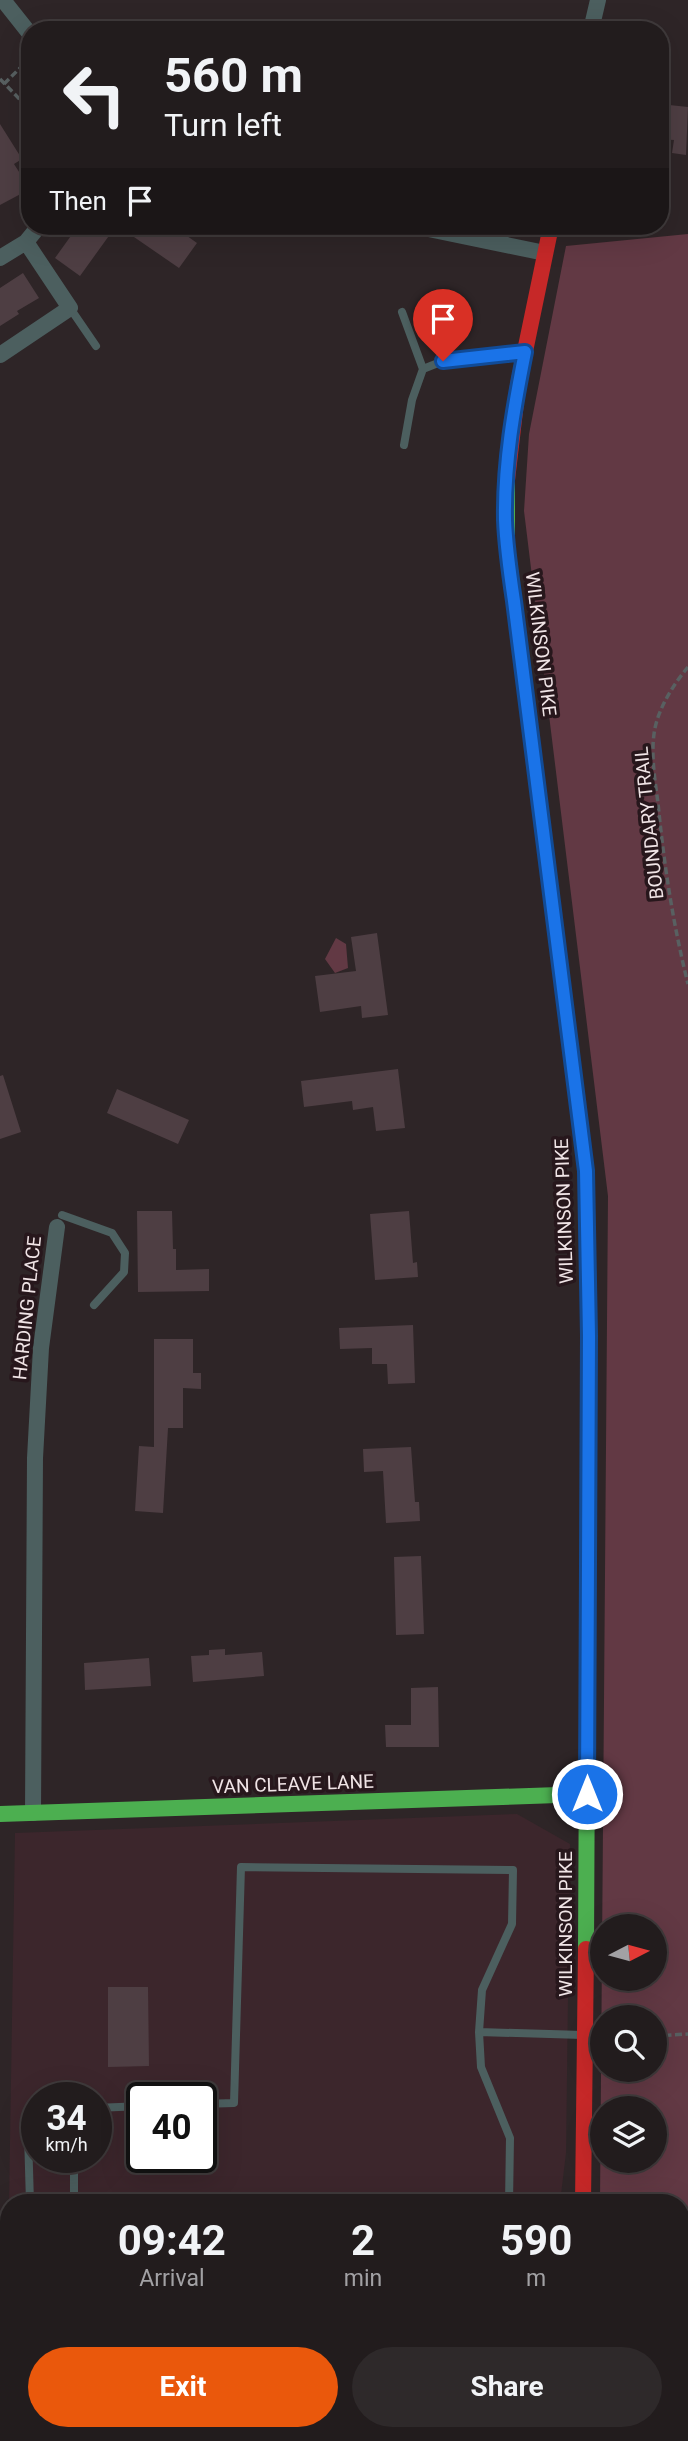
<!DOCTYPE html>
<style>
:root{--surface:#221c1d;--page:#2e292a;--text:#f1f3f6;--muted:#a2a1a4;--line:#3f3a3b;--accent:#ea580c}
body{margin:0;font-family:Roboto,sans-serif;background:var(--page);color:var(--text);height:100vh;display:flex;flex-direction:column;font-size:26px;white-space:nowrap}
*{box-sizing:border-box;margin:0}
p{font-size:23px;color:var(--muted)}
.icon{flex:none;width:38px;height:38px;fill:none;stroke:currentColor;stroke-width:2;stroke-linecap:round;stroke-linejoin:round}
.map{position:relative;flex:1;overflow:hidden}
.sheet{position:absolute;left:0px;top:2194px;width:690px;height:247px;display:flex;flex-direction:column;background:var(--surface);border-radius:28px 28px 0 0;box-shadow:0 7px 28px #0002,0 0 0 2px var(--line)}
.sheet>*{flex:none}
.banner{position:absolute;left:21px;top:21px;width:648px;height:214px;border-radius:28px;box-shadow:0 7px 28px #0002,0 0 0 2px var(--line);background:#221c1d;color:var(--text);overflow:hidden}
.needle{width:46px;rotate:84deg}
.tools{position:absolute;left:590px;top:1914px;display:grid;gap:14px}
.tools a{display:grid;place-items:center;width:77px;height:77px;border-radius:50%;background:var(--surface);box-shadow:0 7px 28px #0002,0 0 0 2px var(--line);font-size:35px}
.speed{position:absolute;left:21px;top:2082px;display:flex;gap:14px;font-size:35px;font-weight:700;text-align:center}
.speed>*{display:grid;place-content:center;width:91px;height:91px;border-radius:50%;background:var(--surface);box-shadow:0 7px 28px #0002,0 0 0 2px var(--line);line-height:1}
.speed small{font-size:18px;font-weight:400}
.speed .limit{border:4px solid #111;border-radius:10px;background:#fff;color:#111}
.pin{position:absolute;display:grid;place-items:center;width:60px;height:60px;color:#fff;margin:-72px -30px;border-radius:50% 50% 50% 0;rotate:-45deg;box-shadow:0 0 7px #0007}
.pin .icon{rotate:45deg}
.me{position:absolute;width:77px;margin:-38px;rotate:0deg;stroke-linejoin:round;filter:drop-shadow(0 0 5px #0008)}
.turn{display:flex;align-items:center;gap:24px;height:147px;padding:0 28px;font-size:32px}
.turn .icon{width:91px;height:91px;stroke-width:2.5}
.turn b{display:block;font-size:49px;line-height:60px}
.then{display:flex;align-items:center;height:66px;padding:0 28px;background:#0003;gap:14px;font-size:26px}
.eta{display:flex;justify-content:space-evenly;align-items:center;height:119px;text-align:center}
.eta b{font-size:42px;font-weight:700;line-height:49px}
.primary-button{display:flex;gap:14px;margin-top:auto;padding:14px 28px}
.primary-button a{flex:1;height:80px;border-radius:42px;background:var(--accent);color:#fff;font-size:28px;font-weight:700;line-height:80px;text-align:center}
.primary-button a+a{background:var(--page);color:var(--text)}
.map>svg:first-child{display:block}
</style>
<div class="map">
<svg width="688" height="2441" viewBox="0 0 688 2441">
<rect width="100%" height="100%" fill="#2e2527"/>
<!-- built -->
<path fill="#3c262c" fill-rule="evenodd" d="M517,1814L570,1844L566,2153L560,2203H9L15,1833ZM37,2098H96V2158H37ZM142,2098H201V2158H142Z
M9,2246V2432L494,2433L490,2441H6Z"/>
<!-- green -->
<path fill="#623944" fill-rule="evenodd" d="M688,234V2441H542L546,2433L681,2432V2203H600L608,1196L524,511L529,434L566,246ZM602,1927H654V1979H602ZM602,2018H654V2070H602ZM602,2109H654V2161H602Z
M336,938L346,944L348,968L335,973L325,959Z"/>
<!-- building -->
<path fill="#4e3e43" d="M660,104L688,107L686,155L672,153L674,140L660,139Z
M0,124L22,159L14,164L30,189L0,205Z
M78,226H116L80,276L55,258Z
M118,226H173L197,243L179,268Z
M23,273L39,298L17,311L19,314L0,326V288Z
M377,933L388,1015L362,1018L361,1006L320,1012L315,976L356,971L351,937Z
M398,1069L405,1128L376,1131L373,1107L353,1110L352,1101L304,1107L301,1081Z
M3,1075L21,1132L0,1139V1076Z
M117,1089L189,1120L178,1144L107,1113Z
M137,1211H172L173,1249H176V1270L209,1269V1291L138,1292Z
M409,1211L413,1263L417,1262L418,1277L375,1280L370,1214Z
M413,1325L415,1383L388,1384L387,1364H372V1348L340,1349L339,1328Z
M154,1339H193V1373H201V1389L183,1388V1428H168L163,1513L135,1511L139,1446L154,1447Z
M411,1447L415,1502H419L420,1521L386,1523L383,1471L364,1472L363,1449Z
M421,1556L424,1634L396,1635L394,1557Z
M225,1649V1655L262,1652L264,1676L193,1682L191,1656L209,1655V1650Z
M149,1658L151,1686L85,1690L84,1663Z
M438,1687L439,1747H386L385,1725H411V1688Z
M108,1987H148L149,2066L108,2067Z"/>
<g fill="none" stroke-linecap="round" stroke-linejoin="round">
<!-- path -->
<path stroke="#586061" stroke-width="3.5" stroke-dasharray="7 3.5" stroke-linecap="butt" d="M0,79L30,110
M4,84L27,61
M189,226L192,234
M688,667C673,685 657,710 654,734C651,756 655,781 658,803C664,865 673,924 688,984
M654,2036L688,2034"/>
<!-- lane -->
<path stroke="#4c5f5f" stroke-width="8" d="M70,308L96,346
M402,312L423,369
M404,445L412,400L423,369L443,361L522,352
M62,1215L112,1233L125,1253L124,1272L94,1305
M201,2104L234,2103L241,1867L513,1870L512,1924L482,1990L479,2032
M96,2108L142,2106
M74,2158V2203
M30,2203L28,2134L37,2116
M509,2203L510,2138L481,2067L479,2032L583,2035
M41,2432L48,2441
M285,2441L289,2432
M443,2441L447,2432"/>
<!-- street -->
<path stroke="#4c5f5f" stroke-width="16" d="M3,0L30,34
M591,30L598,0
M414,226L545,253
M0,258L26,242L39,226
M0,355L70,308L26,242
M33,1813L35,1458L41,1348L57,1227
M524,2441L528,2432"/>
<!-- fast -->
<path stroke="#4caf50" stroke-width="16" d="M507,480V546L561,973
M0,1814L587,1794
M586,1949L588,1537"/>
<!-- slow -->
<path stroke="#ffc107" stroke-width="16" d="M561,973L586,1171L589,1351L588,1537"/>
<!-- jam -->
<path stroke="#c62828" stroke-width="16" d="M507,480L518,385L551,226
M583,2203L586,1949"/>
</g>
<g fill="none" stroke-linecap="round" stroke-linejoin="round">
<!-- route casing -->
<g stroke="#114b97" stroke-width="18">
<path id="route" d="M443,361L525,352C514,407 504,463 505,520C506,547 510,574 514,601L586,1171L589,1336L587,1794"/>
</g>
<!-- route -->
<use href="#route" stroke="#1a73e8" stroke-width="12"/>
</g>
<g text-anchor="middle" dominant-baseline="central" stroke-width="7" stroke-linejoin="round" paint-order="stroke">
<!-- street labels -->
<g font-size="19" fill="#f0e4e6" stroke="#27171c">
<text transform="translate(541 644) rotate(83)">WILKINSON PIKE</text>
<text transform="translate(649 823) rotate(-96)">BOUNDARY TRAIL</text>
<text transform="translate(564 1211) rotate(-92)">WILKINSON PIKE</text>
<text transform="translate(27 1308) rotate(-84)">HARDING PLACE</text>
<text transform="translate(293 1784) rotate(-2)">VAN CLEAVE LANE</text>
<text transform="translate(565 1924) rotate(-90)">WILKINSON PIKE</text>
</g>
</g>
</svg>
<div class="tools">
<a><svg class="needle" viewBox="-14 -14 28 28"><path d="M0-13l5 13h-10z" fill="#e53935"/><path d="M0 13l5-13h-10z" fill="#a2a1a4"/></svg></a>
<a><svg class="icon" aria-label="search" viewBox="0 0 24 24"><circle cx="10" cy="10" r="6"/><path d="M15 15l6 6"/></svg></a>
<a><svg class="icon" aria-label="layers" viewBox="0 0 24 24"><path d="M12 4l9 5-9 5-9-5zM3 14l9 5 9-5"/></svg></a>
</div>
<div class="speed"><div>34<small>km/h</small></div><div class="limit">40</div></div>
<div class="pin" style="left:443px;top:361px;background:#d93025"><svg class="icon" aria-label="arrive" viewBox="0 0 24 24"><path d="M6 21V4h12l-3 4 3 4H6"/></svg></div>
<svg class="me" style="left:587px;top:1794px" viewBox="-20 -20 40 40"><circle r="17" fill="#1a73e8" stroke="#fff" stroke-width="3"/><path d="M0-11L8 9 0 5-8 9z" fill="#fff"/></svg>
<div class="banner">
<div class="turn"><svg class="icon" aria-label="left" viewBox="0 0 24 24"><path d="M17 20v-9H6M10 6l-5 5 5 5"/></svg><div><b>560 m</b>Turn left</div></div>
<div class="then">Then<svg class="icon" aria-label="arrive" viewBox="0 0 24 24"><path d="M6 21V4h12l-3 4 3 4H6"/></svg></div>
</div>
<section class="sheet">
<div class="eta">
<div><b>09:42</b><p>Arrival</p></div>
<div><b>2</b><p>min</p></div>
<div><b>590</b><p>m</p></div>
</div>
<div class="primary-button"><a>Exit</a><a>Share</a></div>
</section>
</div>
